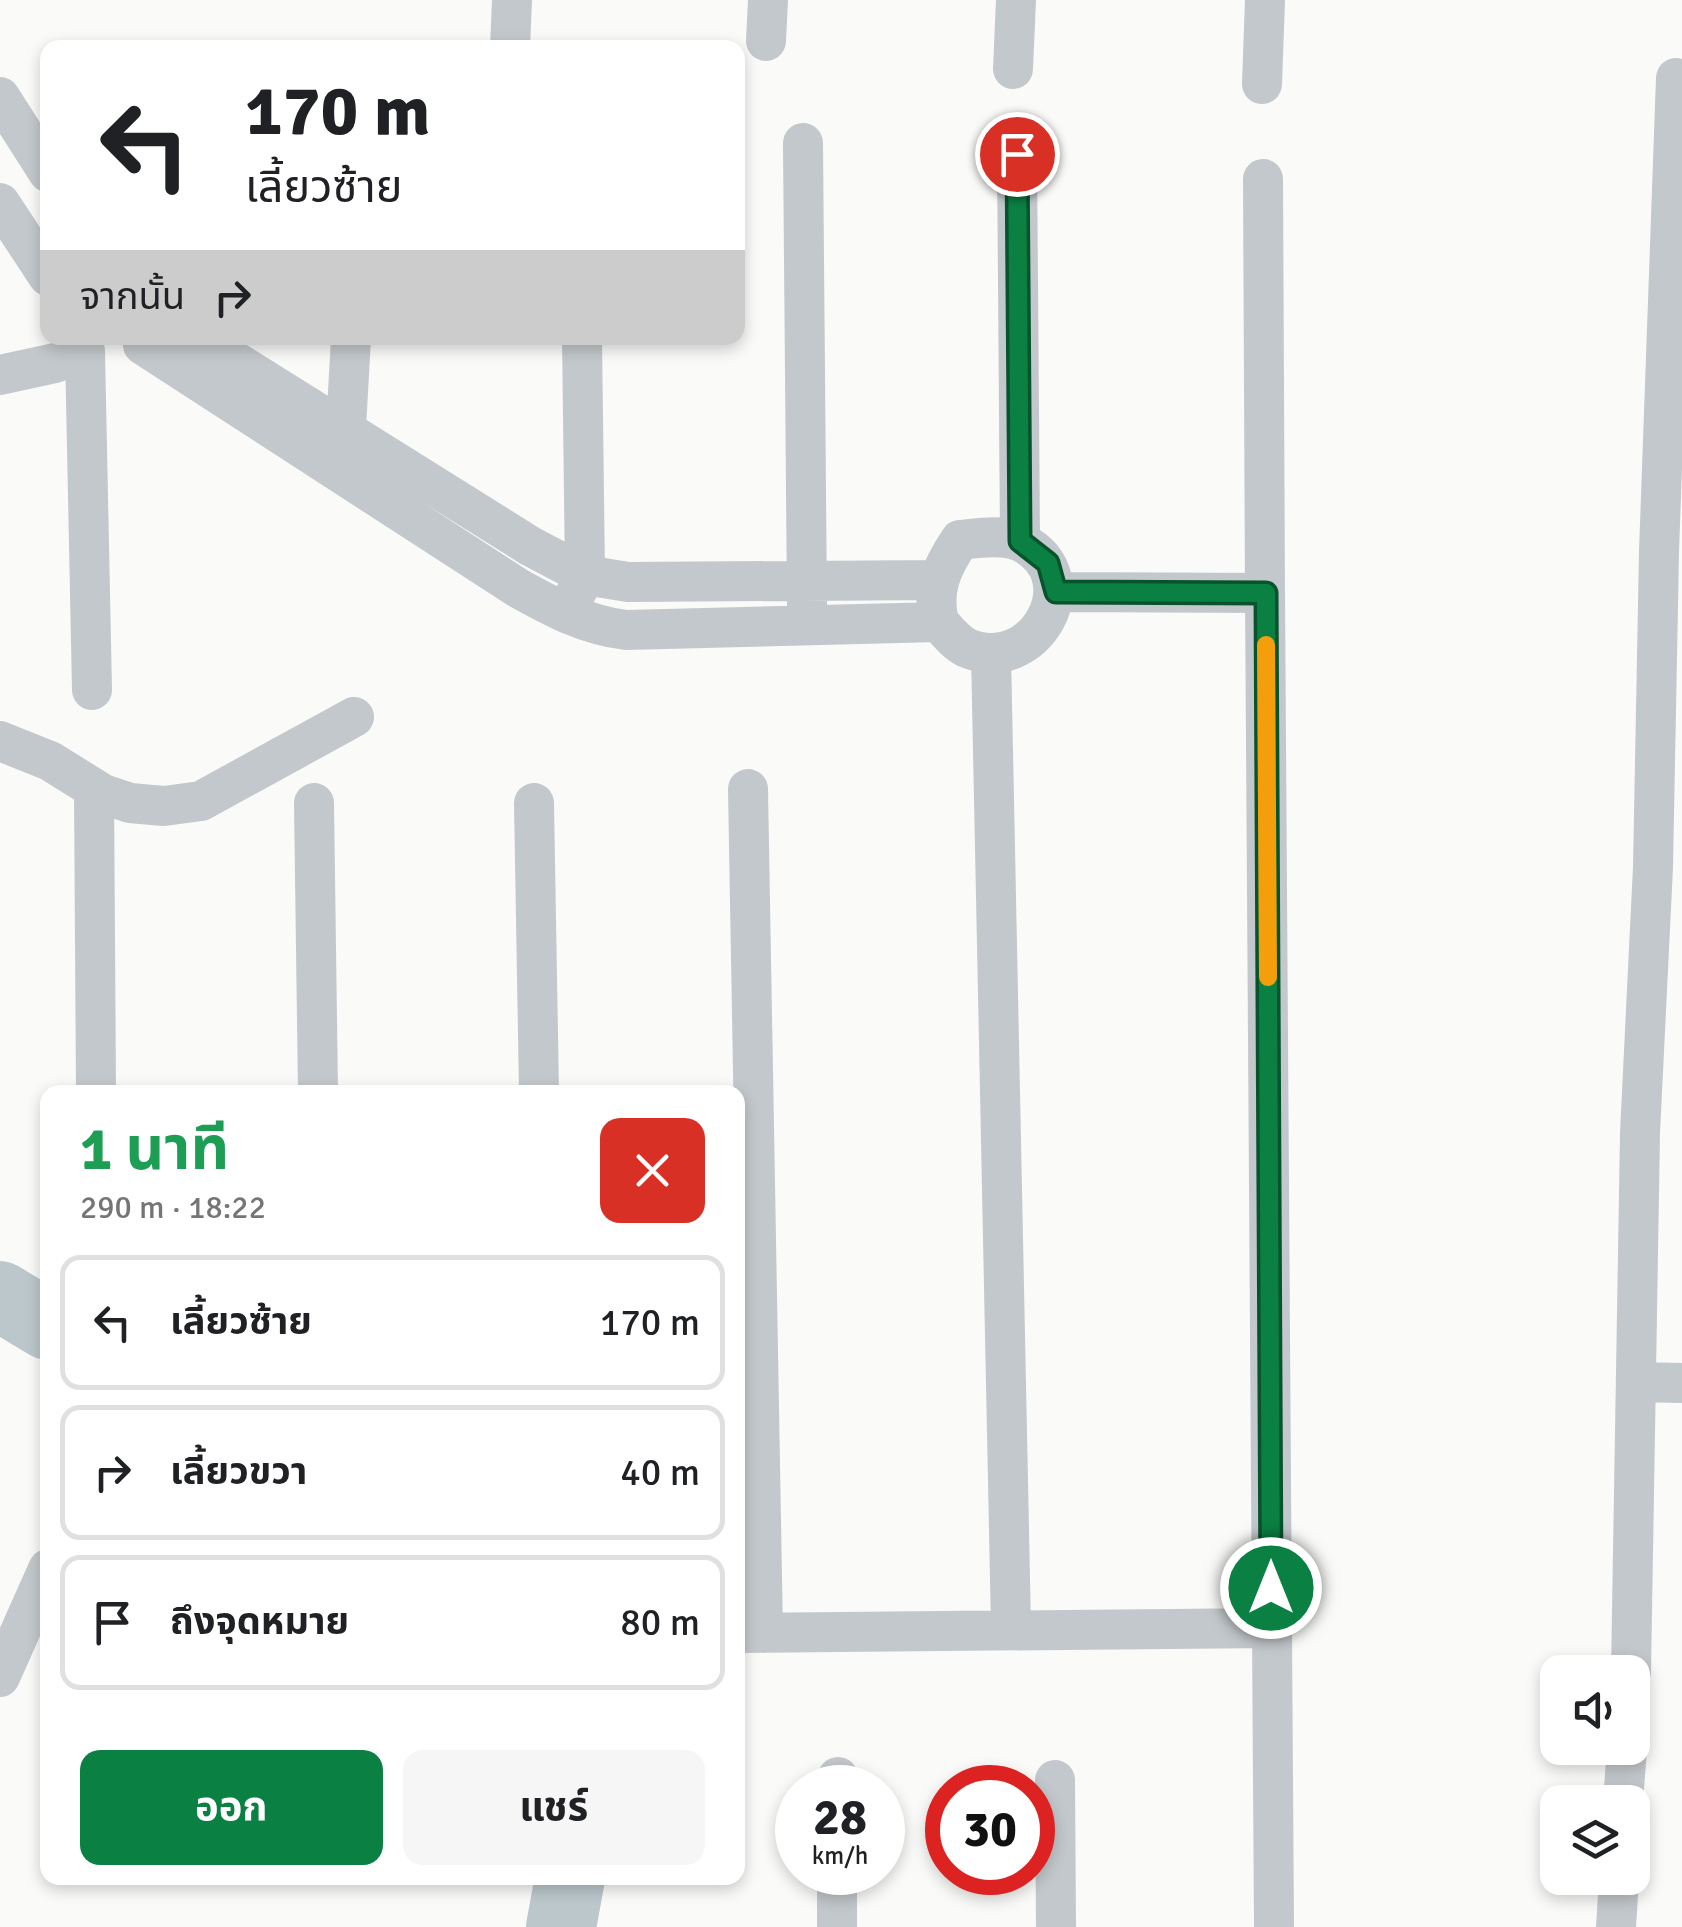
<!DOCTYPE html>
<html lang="th">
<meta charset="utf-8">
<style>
:root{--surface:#fff;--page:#f6f6f6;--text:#202124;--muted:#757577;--line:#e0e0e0;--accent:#0b8043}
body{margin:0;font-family:Signika,"Noto Sans Thai",sans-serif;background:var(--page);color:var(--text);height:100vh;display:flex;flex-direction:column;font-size:38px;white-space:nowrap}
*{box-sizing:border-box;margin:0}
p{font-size:32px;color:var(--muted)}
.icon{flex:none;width:55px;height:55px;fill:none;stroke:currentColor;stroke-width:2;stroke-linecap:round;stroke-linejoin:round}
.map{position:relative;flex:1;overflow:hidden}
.details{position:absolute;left:40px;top:1085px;width:705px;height:800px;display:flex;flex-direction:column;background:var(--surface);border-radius:20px;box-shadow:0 5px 15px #0003}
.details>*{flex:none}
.hud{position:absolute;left:40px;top:40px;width:705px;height:305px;border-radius:20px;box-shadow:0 5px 15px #0003;background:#fff;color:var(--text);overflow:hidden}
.buttons{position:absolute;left:1540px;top:1655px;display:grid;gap:20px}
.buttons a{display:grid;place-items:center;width:110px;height:110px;border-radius:20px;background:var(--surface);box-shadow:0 5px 15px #0003;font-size:50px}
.speed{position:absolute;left:775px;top:1765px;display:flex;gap:20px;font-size:50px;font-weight:700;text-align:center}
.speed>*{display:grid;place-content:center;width:130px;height:130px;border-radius:50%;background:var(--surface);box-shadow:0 5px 15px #0003;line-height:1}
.speed small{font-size:25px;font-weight:400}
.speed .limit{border:15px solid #d22;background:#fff;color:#111}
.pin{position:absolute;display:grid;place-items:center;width:85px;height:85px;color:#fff;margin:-42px;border:5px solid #fff;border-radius:50%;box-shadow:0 2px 10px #0007}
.me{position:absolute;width:110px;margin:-55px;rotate:0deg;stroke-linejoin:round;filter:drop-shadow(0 0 8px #0008)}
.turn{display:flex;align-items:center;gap:35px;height:210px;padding:0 40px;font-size:45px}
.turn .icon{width:130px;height:130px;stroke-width:2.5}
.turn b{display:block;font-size:70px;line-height:85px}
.then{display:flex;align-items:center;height:95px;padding:0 40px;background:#0003;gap:20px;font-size:38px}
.round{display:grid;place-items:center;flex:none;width:105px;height:105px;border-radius:20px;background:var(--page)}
.summary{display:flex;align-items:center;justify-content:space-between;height:170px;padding:0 40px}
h1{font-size:60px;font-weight:700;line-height:75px;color:#1e9e55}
.cta{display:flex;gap:20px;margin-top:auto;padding:20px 40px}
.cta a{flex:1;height:115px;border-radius:20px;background:var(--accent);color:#fff;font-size:40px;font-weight:700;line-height:115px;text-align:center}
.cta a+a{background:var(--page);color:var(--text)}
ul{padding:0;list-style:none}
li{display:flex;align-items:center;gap:30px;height:135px;margin:0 20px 15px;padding:0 20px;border:5px solid var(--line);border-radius:20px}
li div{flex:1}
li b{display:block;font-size:38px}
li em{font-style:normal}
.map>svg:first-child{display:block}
</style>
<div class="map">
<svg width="1682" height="1927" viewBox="0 0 1682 1927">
<rect width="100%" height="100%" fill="#fafaf8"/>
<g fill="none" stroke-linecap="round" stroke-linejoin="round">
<!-- river -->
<path stroke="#bbc7cb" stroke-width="70" d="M0,1296L48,1325
M561,1927L570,1878"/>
<!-- minor -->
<path stroke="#c3c8cc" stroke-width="40" d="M766,41L768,0
M510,48L512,0
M1013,69L1016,0
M1262,84L1265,0
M0,97L48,172
M803,143L807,606
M1017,154L1020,541
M0,203L48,276
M198,338L530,546L585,575L628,582L938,580
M143,345L518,588C554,608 585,625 626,630L939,622C947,631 955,642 967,648C1033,677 1092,578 1021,542C1004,534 979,538 960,540C942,567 931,589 939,622
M0,375L55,363L85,351L92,690
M334,446L346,428L351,338
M1055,592L1265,593L1263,179
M1265,593L1274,1927
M574,597L585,575L582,338
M991,653L1011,1628
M0,741L50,761L103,794L130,803L164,806L201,801L354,717
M94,789L96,1092
M748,789L763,1633
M314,803L318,1092
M534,803L539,1092
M1636,1382L1682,1383
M738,1633L1271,1628
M1631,1672L1640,1133L1653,867L1659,552L1676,78
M0,1677L48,1569
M1055,1780L1056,1927
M838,1788V1777
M1623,1802L1627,1748
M837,1927V1872
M1616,1927L1619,1878"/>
</g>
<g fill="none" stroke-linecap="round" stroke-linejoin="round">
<!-- route casing -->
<g stroke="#07532c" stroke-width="25">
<path id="route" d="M1017,154L1020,541L1048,563L1056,592L1266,593L1271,1588"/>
</g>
<!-- route -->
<use href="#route" stroke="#0b8043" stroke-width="18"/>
<!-- slow -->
<path stroke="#f59e0b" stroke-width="18" d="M1266,645L1268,977"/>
</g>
</svg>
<div class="buttons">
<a><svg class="icon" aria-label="sound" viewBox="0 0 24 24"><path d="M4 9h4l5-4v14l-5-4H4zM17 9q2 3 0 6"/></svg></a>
<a><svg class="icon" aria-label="layers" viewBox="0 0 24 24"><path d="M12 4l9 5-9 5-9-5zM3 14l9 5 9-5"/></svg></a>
</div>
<div class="speed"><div>28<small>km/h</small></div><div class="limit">30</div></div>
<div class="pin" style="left:1017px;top:154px;background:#d93025"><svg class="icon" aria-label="arrive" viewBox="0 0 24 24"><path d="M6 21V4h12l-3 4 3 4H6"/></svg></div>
<svg class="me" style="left:1271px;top:1588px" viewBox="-20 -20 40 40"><circle r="17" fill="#0b8043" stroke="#fff" stroke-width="3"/><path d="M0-11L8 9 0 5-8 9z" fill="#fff"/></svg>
<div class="hud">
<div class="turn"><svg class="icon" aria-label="left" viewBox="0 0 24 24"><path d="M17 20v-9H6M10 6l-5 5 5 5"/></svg><div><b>170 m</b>เลี้ยวซ้าย</div></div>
<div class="then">จากนั้น<svg class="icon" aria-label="right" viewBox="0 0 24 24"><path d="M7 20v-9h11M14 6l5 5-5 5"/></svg></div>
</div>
<section class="details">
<div class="summary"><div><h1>1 นาที</h1><p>290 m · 18:22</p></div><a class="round" style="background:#d93025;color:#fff"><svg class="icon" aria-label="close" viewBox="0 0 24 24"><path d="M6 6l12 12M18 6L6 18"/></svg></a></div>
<ul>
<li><svg class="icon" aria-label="left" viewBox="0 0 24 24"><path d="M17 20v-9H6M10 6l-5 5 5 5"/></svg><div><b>เลี้ยวซ้าย</b></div><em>170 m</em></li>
<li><svg class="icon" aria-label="right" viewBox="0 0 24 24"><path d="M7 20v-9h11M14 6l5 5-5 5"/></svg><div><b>เลี้ยวขวา</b></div><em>40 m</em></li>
<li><svg class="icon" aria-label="arrive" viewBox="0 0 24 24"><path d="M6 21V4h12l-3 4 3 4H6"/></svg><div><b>ถึงจุดหมาย</b></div><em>80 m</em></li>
</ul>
<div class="cta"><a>ออก</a><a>แชร์</a></div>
</section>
</div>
